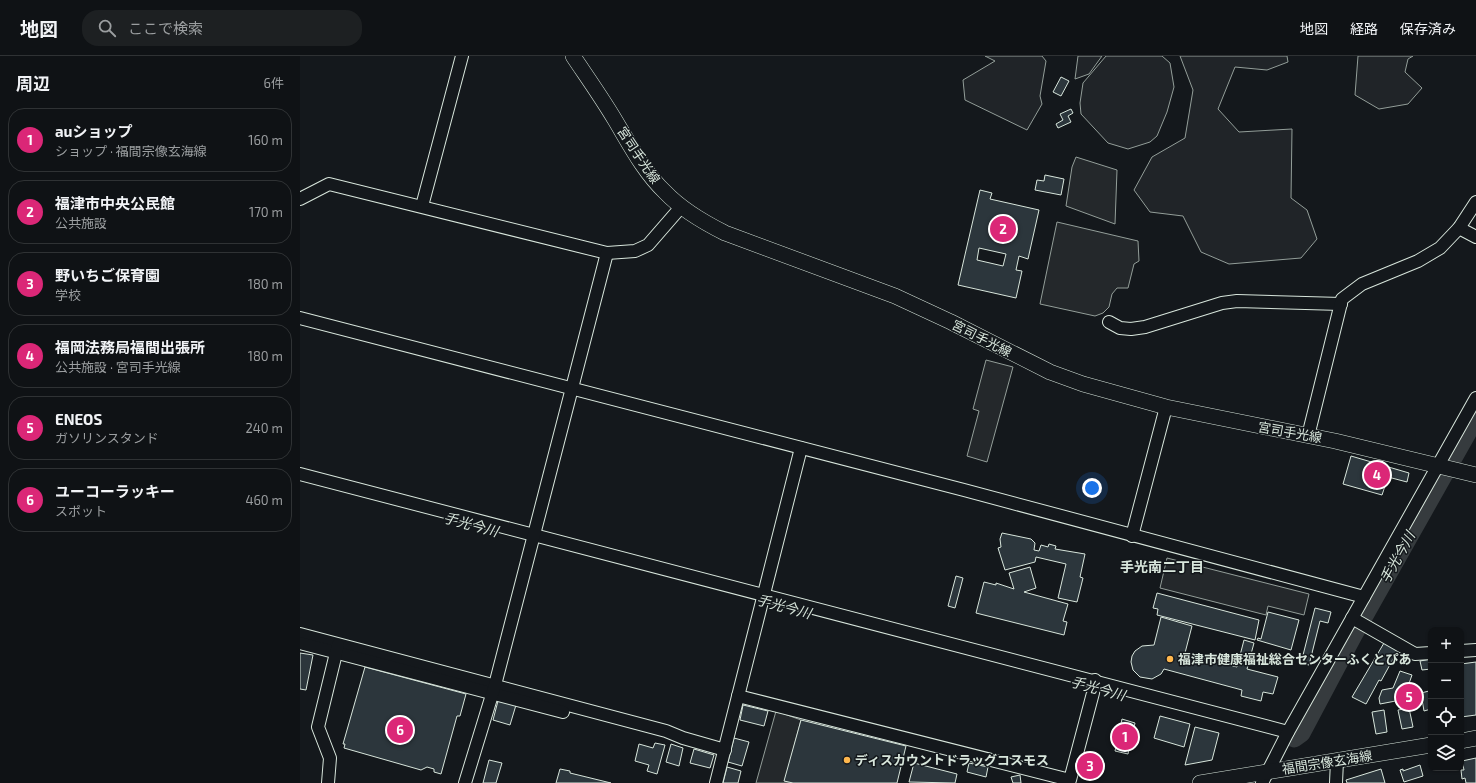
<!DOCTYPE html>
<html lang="ja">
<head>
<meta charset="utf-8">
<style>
	body { margin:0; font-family:"Exo 2","Noto Sans JP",sans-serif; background:#1d2022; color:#f1f3f6 }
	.controls { position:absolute; right:12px; bottom:12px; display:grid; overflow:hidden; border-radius:8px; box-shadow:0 1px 3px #0004 }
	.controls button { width:36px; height:36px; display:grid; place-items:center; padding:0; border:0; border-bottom:1px solid #2f3234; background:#0f1215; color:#f1f3f6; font:20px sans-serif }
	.you { position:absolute; left:792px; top:432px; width:14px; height:14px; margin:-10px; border:3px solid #fff; border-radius:50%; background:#1a73e8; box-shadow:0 0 0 6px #1a73e833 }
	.badge { display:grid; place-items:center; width:26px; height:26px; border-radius:50%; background:#db2777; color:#fff; font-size:13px; font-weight:700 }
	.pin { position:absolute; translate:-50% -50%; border:2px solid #fff; box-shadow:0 1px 4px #0006 }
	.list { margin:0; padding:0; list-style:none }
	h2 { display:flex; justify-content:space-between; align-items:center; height:52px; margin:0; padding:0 16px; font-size:17px }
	h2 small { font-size:13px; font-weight:400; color:#9b9ea0 }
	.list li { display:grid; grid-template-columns:26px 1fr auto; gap:12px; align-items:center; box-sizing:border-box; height:64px; margin:0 8px 8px; padding:0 8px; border:1px solid #2f3234; border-radius:16px }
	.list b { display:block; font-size:15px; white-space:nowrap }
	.list p { margin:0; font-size:13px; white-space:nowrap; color:#9b9ea0 }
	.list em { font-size:13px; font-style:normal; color:#9b9ea0 }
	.icon { flex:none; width:22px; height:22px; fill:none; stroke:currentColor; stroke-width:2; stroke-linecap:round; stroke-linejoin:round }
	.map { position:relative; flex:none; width:1176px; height:727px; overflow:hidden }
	header { display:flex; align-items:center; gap:24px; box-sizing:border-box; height:56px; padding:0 20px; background:#0f1215; border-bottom:1px solid #2f3234 }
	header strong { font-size:19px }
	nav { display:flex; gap:22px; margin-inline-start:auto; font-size:14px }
	.search { width:280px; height:36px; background:#1d2022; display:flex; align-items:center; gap:10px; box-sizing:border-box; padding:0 14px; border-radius:16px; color:#9b9ea0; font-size:15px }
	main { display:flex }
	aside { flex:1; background:#0f1215 }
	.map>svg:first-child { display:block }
	.green { fill:#202428; stroke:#939e99 }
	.parking { fill:#24282b; stroke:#939e99 }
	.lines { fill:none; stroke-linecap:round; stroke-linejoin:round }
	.river { stroke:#363b3e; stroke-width:19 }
	.building { fill:#2c363c; stroke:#d8e6dc; fill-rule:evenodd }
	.minor-casing { stroke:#d8e6dc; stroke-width:14 }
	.major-casing { stroke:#d8e6dc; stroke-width:16 }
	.minor { stroke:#14181c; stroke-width:12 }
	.major { stroke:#14181c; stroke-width:15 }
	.poi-dot { fill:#ffb74d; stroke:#14181c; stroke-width:1.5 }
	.labels { text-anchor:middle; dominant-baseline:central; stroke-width:3; stroke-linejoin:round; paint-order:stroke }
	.street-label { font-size:13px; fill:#d8e6dc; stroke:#14181c }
	.poi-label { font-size:13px; font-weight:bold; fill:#d8e6dc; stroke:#14181c; text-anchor:start }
	.water-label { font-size:14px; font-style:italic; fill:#d8e6dc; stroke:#14181c }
	.neighbourhood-label { font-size:14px; font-weight:bold; fill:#d8e6dc; stroke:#14181c }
</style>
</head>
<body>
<header>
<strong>地図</strong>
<div class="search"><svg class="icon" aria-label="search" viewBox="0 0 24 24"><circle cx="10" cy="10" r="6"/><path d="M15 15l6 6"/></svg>ここで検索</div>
<nav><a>地図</a><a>経路</a><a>保存済み</a></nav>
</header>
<main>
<aside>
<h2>周辺<small>6件</small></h2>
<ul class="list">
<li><span class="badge">1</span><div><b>auショップ</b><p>ショップ · 福間宗像玄海線</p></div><em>160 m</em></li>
<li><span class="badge">2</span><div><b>福津市中央公民館</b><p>公共施設</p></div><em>170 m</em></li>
<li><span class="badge">3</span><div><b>野いちご保育園</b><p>学校</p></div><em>180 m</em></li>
<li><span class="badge">4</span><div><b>福岡法務局福間出張所</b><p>公共施設 · 宮司手光線</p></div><em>180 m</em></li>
<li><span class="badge">5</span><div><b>ENEOS</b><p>ガソリンスタンド</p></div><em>240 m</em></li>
<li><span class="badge">6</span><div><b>ユーコーラッキー</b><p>スポット</p></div><em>460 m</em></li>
</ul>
</aside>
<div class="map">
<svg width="1176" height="727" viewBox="0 0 1176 727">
	<rect width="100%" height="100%" fill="#14181c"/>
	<!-- green -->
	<g class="green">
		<polygon points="685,0 742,0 746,5 740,40 742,48 727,74 665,44 663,24 695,5"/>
		<polygon points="778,0 802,0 789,18 775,23"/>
		<polygon points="806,0 862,0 870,7 874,31 867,56 857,80 850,86 828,93 808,87 781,58 780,47 783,27"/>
		<polygon points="880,0 987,0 988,6 967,14 935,11 918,53 939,76 992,73 991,142 1007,154 1017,183 1001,202 929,208 901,196 883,160 850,156 834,134 852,101 885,82 893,34"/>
		<polygon points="1058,0 1113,0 1108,3 1105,16 1122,32 1108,48 1079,53 1055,39"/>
	</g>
	<!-- parking -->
	<g class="parking">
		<polygon points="776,101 817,114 815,168 766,150 772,111"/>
		<polygon points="757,166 838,185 839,205 834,208 828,232 817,232 812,238 809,251 803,257 795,260 740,248"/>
		<polygon points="686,304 713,311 687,406 667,400 679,355 673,353"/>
		<polygon points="867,502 1009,538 1004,559 968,550 966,559 860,532"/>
		<polygon points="476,655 501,664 485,725 493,727 456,727"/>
	</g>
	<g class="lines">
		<!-- river -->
		<polyline class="river" points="994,682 1001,677 1053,579 1176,361"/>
	</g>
	<!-- building -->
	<g class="building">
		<polygon points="761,21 769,25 761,40 753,36"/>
		<polygon points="771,53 773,57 768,60 771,66 758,72 756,68 763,64 760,58"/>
		<polygon points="745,119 764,123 761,139 735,134 737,124 744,125"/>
		<path d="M680 134 692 137 690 143 739 154 728 203 719 200 716 214 722 215 716 242 658 229ZM679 192 706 198 703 210 677 204Z"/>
		<polygon points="1051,400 1109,417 1107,426 1088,421 1082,439 1043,428"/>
		<polygon points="702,477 731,483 735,487 734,494 739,495 741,489 748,491 749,488 756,490 755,493 785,498 780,521 783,522 777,546 758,542 766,508 736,501 735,506 705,514 698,492 701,491 700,483"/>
		<polygon points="730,511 736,532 724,536 768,548 763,565 767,566 764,579 676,557 684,526 696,529 696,527 714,533 709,517"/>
		<polygon points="656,520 663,522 655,552 648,550"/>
		<polygon points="857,537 959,564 955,584 857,559 858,553 853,552"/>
		<polygon points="1015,552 1031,556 1028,567 1020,565 1009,609 1001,607"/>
		<polygon points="968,556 999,564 991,594 957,584 958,582 961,583"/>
		<polygon points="861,561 892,570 885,597 937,611 944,584 954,587 947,613 978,621 973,638 963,636 961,645 941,640 942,634 864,613 861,618 852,623 840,621 833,614 831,606 832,600 835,595 842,590 854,589"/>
		<polygon points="1084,587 1098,594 1081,625 1079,624 1066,648 1052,641"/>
		<polygon points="0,597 13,599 6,634 0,633"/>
		<polygon points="1131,603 1131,613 1122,614 1120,605"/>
		<polygon points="1176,606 1176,659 1161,661 1161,608"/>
		<polygon points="65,611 166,638 160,660 157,660 141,718 134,716 134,713 127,711 121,714 44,692 45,688 43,688"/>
		<polygon points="1100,615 1112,619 1106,636 1104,636 1106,643 1080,648 1079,642 1082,634 1093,632"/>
		<polygon points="1129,635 1131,653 1124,655 1121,637"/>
		<polygon points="198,645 216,649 210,669 193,664"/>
		<polygon points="443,649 468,655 464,670 440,664"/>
		<polygon points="1109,652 1113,671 1102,673 1098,654"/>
		<polygon points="1084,654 1087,676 1076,678 1072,656"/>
		<polygon points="860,660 890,668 884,691 854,682"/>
		<polygon points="822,663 835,667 828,698 815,695"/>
		<polygon points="501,664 606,690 597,727 493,727 484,725"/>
		<polygon points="895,671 919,677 912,704 885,709"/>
		<polygon points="434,682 449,686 442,710 428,706"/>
		<polygon points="355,687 365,689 357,718 347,715 349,709 335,705 339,688 353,692"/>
		<polygon points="371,688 383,692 379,710 366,706"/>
		<polygon points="394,693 414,699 410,712 390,707"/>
		<polygon points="1176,702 1176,727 1166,727 1165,722 1162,723 1161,714 1164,714 1162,705"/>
		<polygon points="782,703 800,707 797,719 792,718 793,715 780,712"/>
		<polygon points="189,704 202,707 196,727 183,727"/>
		<polygon points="614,707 657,718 655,727 609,726"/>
		<polygon points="669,707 688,711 686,721 667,716"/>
		<polygon points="1120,709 1123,720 1104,726 1100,714 1103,713 1103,715"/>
		<polygon points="427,711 441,715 438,727 423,727"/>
		<polygon points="260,713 270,715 270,717 311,727 256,727"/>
		<polygon points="1081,713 1085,727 1047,727 1046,724"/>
		<polygon points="720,719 721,727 713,727 711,721"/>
	</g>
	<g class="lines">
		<!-- minor casing -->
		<g class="minor-casing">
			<g id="minor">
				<polyline points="0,143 29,128 307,197 335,195 348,189 381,151"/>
				<polyline points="122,150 162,0"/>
				<polyline points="1159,172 1176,181"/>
				<polyline points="0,262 664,434 1064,541"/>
				<polyline points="809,266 820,272 831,273 845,271 922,247 937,245 1041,248"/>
				<polyline points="1008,380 1042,243 1062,228 1118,205 1140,192 1159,172 1176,146"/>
				<polyline points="0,418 988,676"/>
				<polyline points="832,480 866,351"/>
				<polyline points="1052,562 1115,598 1131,597"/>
				<polyline points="0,578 366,675 383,682 425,694"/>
				<polyline points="0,587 263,656"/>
				<polyline points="1161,595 1176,594"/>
				<polyline points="438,640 770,724 793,637 795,624"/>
				<polyline points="28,727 30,702 18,671 38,589"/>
				<polyline points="165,727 195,629 307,197"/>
				<polyline points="416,727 501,392"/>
				<polyline points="962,727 988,676 1176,342"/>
				<polyline points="1036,727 1037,705"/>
			</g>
		</g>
		<!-- major casing -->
		<g class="major-casing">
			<g id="major">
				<path d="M273 0C287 21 302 42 315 64 330 89 344 116 365 136 382 154 403 166 425 177L595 240 651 266 750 316 783 328 866 351 1035 385 1176 419"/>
				<polyline points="1161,685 1176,682"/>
				<polyline points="900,727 1131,689"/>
			</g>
		</g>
		<!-- minor -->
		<use href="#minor" class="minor"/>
		<!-- major -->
		<use href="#major" class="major"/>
	</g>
	<!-- markers -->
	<g class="poi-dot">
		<circle cx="870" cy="603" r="4"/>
		<circle cx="547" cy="704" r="4"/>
	</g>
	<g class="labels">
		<!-- street labels -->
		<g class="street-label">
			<text transform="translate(339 99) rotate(56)">宮司手光線</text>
			<text transform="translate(682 282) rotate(27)">宮司手光線</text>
			<text transform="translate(990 376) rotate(10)">宮司手光線</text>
			<text transform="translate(1027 706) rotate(-9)">福間宗像玄海線</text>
		</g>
		<!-- poi labels -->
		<g class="poi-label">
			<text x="878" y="603">福津市健康福祉総合センターふくとぴあ</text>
			<text x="555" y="704">ディスカウントドラッグコスモス</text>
		</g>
		<!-- water labels -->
		<g class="water-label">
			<text transform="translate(171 468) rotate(15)">手光今川</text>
			<text transform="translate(1097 501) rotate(-61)">手光今川</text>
			<text transform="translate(484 550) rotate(15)">手光今川</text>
			<text transform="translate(798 632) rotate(15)">手光今川</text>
		</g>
		<!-- neighbourhood labels -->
		<g class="neighbourhood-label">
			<text x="862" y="510">手光南二丁目</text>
		</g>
	</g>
</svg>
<div class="controls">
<button>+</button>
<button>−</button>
<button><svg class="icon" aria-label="locate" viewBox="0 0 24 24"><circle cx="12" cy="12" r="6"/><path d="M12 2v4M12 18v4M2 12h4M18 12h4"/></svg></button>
<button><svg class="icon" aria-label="layers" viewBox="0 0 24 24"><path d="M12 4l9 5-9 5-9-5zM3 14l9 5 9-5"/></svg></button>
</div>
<div class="you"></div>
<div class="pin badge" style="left:825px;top:681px">1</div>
<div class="pin badge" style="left:703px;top:173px">2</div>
<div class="pin badge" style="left:790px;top:710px">3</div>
<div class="pin badge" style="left:1077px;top:419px">4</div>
<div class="pin badge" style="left:1109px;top:641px">5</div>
<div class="pin badge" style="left:100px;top:674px">6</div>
</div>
</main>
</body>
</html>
